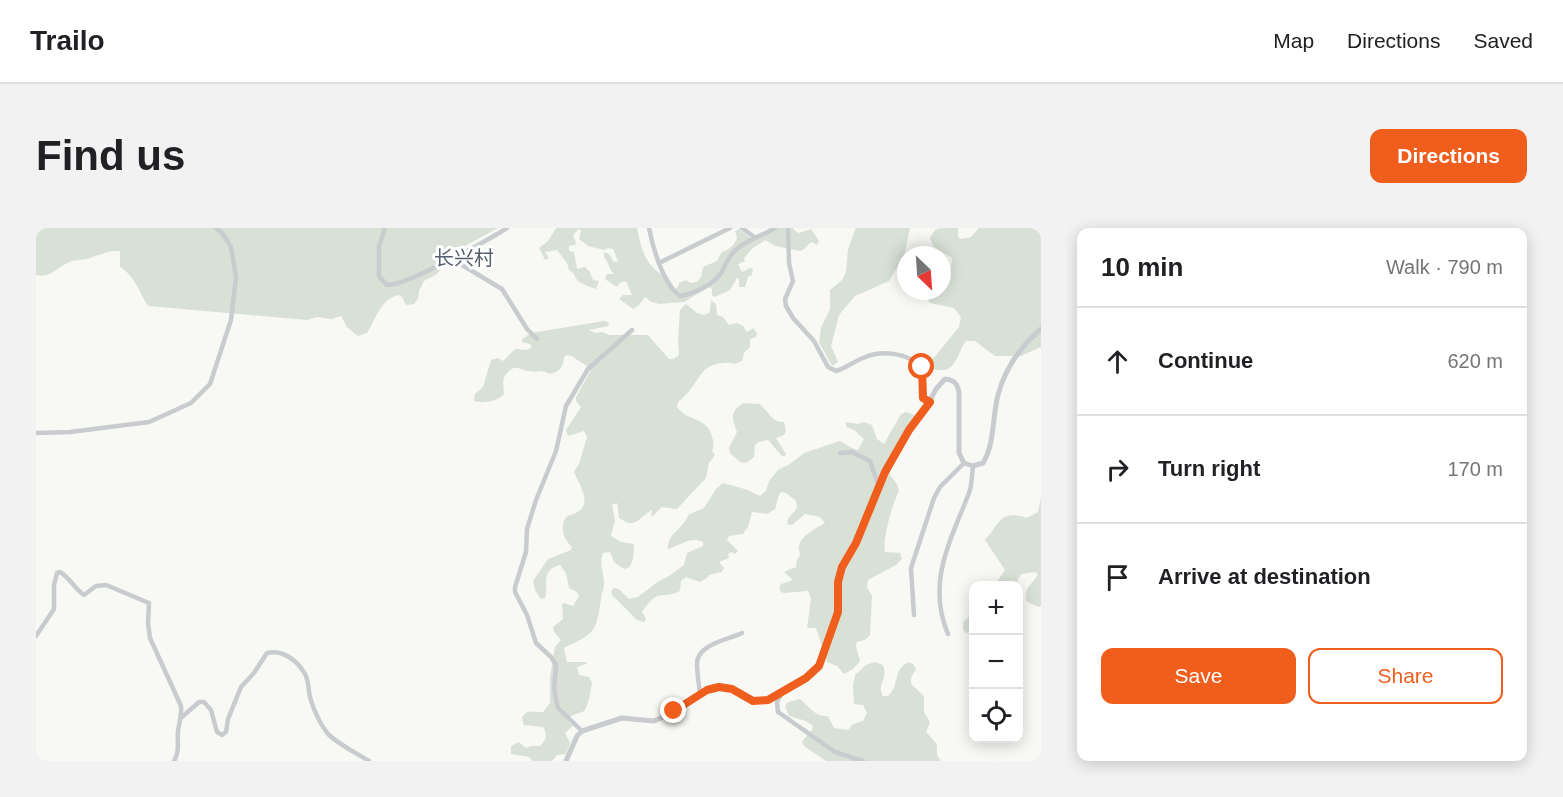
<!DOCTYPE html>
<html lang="en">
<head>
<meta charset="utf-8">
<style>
	body { margin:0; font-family:Helvetica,"Noto Sans SC",sans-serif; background:#f2f2f2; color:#202124 }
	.controls { position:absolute; right:18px; bottom:18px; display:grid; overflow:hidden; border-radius:12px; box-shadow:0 3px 15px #0003 }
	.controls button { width:54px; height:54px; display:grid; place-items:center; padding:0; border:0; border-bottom:2px solid #e0e0e0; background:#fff; color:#202124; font:30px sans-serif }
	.compass { position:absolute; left:861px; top:18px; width:54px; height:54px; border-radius:50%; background:#fff; box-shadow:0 3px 15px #0003; rotate:155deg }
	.stop { position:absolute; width:18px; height:18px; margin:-14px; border:4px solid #f05e1e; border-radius:50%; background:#fff }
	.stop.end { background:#f05e1e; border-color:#fff; box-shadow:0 2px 6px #0008 }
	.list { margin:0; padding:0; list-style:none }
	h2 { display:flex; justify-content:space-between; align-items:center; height:78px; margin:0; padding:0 24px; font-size:26px }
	h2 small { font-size:20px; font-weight:400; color:#757577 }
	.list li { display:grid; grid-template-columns:39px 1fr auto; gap:18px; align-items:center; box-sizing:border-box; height:108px; padding:0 24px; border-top:2px solid #e0e0e0 }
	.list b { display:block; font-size:22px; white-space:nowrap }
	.list em { font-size:20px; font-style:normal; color:#757577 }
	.actions { display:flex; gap:12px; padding:18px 24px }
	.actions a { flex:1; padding:14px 0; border:2px solid #f05e1e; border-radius:12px; text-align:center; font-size:21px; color:#f05e1e }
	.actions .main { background:#f05e1e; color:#fff }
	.icon { flex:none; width:33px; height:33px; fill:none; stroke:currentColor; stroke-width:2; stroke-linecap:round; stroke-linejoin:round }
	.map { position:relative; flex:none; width:1005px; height:533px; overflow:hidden; border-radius:12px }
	header { display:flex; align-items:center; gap:36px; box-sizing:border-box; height:84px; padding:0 30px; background:#fff; border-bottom:2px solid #e0e0e0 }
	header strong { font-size:28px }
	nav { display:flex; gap:33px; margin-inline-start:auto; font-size:21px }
	.intro { display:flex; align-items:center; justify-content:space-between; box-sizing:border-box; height:144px; padding:0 36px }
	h1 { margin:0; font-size:42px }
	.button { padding:15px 27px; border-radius:12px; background:#f05e1e; color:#fff; font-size:21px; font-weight:700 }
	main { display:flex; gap:36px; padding:0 36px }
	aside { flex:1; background:#fff; border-radius:12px; box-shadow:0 3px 15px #0003 }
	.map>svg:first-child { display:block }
	.green { fill:#d9e1d6 }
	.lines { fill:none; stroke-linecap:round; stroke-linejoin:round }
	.minor { stroke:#c8cccf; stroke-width:4.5 }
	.tertiary { stroke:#c8cccf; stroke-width:5 }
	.route { stroke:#f05e1e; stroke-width:8 }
	.labels { text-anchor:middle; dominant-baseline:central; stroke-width:6; stroke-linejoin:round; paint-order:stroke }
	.quarter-label { font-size:20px; fill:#54606d; stroke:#fff }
</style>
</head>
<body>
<header>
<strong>Trailo</strong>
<nav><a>Map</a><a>Directions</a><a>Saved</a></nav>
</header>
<div class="intro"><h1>Find us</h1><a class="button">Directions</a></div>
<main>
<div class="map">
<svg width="1005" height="533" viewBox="0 0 1005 533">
	<rect width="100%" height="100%" fill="#f8f8f5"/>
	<!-- green -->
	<g class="green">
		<path d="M3 0H462L418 24 401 46 388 53 383 63 382 71 378 76 370 77 366 69 363 67C345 70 340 91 331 105L322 108 311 99 305 88 295 91 281 89 271 92 112 78C103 64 99 48 84 39V23C71 22 62 28 50 31 46 32 40 32 36 33 23 37 15 51 0 47V6Z"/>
		<path d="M520 0H601C605 21 610 41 632 49L639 61 642 59 643 55 650 52 655 55 661 54 665 49 667 39 681 33 686 24C694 21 698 18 701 10L699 3 703 1 718 13 742 0H757L759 3 763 5 775 1 783 13 781 17 775 14 767 22 764 23 739 18 729 12 717 20 708 30 709 33 702 36 706 44 714 40 717 41 716 47 712 49 709 59H703V51L701 50 694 62 679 69 676 68V61L673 59 648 74 624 76 615 74 609 69 603 77 597 81 583 71 587 67H596L590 53 584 55 581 59 569 51 571 46H578C573 41 573 35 568 29V24L573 26 578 34 582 33 577 21 572 20 568 22 552 18 543 11 545 3 543 1 537 7 540 15 539 17 533 18V23L538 24 541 41 549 39 554 44 557 52 563 53 560 61C555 59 547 57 542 53 538 48 539 45 533 42L531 35 521 22 509 24 513 30 509 32 503 20 512 13Z"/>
		<polygon points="820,0 874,0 868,28 853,53 819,68 803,87 795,118 802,134 796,138 783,114 785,100 794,81 794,62 806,52 810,44 812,21"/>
		<path d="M904 0H922V9L925 11 935 9 943 0H1005V119L985 128H959L939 113H930C919 128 921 149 894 140L892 137 923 99 925 89 918 80 894 75 886 63H906V47L915 41 916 30 897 18 894 10 899 2Z"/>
		<path d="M675 72 680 76 681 87 687 89 693 97 701 95 707 98 711 104 717 100 721 105 720 109 714 111V119L708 125 706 133 699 136C691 133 672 136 667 144 658 155 654 165 642 174L641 179C653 195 671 188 676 209 678 215 678 218 676 223L679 227 673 235 670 250 641 281 626 279 617 288 615 287 616 282C601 290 601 302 583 290L581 275 576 277 579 292 575 308 585 314 598 316 597 331 594 339 588 341 578 334 574 324 567 325C563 335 567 343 568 353 569 360 565 365 565 371 560 406 558 405 528 420L531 434H551L550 436 541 439 543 447 553 449 556 455C555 461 552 480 548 483 542 487 536 485 531 492L537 498 529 505 534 515 530 526 521 527 516 533H497L493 529 475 526V518L483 514 490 520 495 518H504C510 512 512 507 507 499L488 497 486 490C490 480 499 485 507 484L514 475V450L519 419 525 412 518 404 517 399 527 391 526 377 528 375 537 378 543 368 541 364 533 360 530 345 524 337C504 342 513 357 509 370L505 371 499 362 497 353 512 331 535 322 536 319C527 310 523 299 531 288 561 281 545 261 538 244L543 236 551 209 548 203 532 208 530 202 545 179 540 173V169L555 142C550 136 543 134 536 128L531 127 528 129C527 140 524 143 514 146 502 141 503 145 493 143 486 143 484 139 477 140 465 148 467 154 468 166 462 173 447 176 438 173L439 166 447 159 455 132 462 130 467 133 479 121C486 121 491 124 496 119L494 116 486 114V111L495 105 568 93 572 94 573 98 553 102 559 105 566 104 573 107H612L633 131H638L643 127 642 113 644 82 650 76 661 85 669 87 674 84Z"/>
		<path d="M708 175 724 176C732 183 736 195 748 194L750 203 748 207 740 210 750 226 749 228H746L732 212 723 214 719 217 718 229 710 235 704 234 694 225 693 220 701 204C696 191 693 183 708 175Z"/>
		<path d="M870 184 879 187V199L855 239 854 247 861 256 863 263C857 274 846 312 849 324L864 325 866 331 860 337 832 352 831 359 836 368 834 407 829 412 821 414 820 418 824 433 817 441 808 446 801 438 791 434 780 400H771L775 371 772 363 748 365 745 364 743 361 745 356 755 353 756 351 748 344 760 339 761 332 764 327C764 324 762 321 763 318 765 307 781 300 789 295L784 289 769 286 756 297 751 296 752 291 761 280 760 273 750 265 745 264 743 267 739 281 731 286 716 284 712 299 707 306 693 308 691 312 702 323 699 326 695 324 692 326 693 330 683 334 688 340 686 344 673 347 671 350 664 354 650 349 645 353 644 363C622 373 624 358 606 384L610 391 608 394 601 392 576 367 575 363 578 360 583 361 593 371 602 369 620 355 633 348 648 337 651 325 667 318V314C654 308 644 318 632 321 631 305 648 301 652 287L668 280 680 261 687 255 712 262 724 268 730 263 733 253 742 242 754 236 768 225 804 213 818 221 822 222 828 211 818 202 810 199V194L822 196 828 194 836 197 841 211 848 216 865 186Z"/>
		<path d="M1005 269V378L1003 379 991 374C987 360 995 357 1002 347L1000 344 985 346 979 357H959L969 342 949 312C964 296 963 281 991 290L1002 284Z"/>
		<polygon points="937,386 937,403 930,405 927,402 927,394"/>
		<path d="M839 434 847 437C853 451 840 456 847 468H852C864 458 856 441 873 434L877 436 880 441 875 450V456L888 468V484L894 494 890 504 901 516V527L905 533H790L768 518 766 514C769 508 776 505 777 498L770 493 753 488 749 478 752 474 764 471C774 479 779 489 792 488L798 500 812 502 817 496 827 493 831 485 827 477 818 476 817 458 819 447 830 437Z"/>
	</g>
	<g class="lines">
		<!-- minor -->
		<g class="minor">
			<path d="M349 0 343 18V48L351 57C370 58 452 12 471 0"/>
			<path d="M613 0C617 20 627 56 644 68 657 66 677 57 685 45 690 37 693 26 701 21 712 11 726 8 739 0"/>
			<polyline points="706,0 718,9"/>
			<path d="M752 0 753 35 757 53 749 71 750 78 757 90 778 113 792 139 800 143C810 140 817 134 827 130 846 121 871 125 886 139L885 165 887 170 894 174"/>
			<polyline points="424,26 426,37 466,61 491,101 501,111"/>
			<polyline points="623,35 694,0"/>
			<polyline points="0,205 34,204 113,194 155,175 174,156 195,92 200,49 195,19 187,6 180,0"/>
			<polyline points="804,225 816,224 834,233 843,259"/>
			<polyline points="878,387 875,340 898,270 904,259 928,235"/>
			<path d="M912 406C890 354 915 312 933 265 936 257 936 246 937 238"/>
			<path d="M0 408 18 381V357L21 345 24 344C33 349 38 360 48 367L60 358 70 357 113 375 112 395 114 410 145 478C146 488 143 495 142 503 141 515 144 523 138 533"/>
			<polyline points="746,465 741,474 742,484 799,524 827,533"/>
			<path d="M664 466C663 456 661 446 661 436 661 416 692 412 706 405"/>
			<path d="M146 489 163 474H168L175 482 181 504 186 507 190 504 192 491 205 459 218 445 231 425C246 421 261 432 269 446 273 453 272 461 274 469 277 481 285 498 293 507 304 517 320 525 333 533"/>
			<polyline points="546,503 522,480 518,461 520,437 515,429 500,415 491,387 479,364 479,359 490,324 491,301 500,272 520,223 530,178 552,141 596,102"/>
		</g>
		<!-- tertiary -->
		<path class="tertiary" d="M530 533 541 508 546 503 586 490 618 493 638 484 671 462 683 459 696 461 717 473 732 472 770 450 783 438 802 384V354L806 339 820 315 849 244 873 202 889 182 900 161 909 151C918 152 921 155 923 164V225L928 235 937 238 947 235C959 215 956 190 962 167 969 141 985 118 1005 101"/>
	</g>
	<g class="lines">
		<!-- route -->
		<polyline class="route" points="638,483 671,462 683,459 696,461 717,473 732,472 770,450 783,438 802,384 802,354 806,339 820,315 849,244 873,202 894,174 887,170 886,139"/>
	</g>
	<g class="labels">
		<!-- quarter labels -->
		<g class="quarter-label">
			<text x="428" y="30">长兴村</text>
		</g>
	</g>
</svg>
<div class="controls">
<button>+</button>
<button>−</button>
<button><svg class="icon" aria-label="locate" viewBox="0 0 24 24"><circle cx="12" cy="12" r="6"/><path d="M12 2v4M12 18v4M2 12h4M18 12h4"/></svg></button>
</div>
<svg class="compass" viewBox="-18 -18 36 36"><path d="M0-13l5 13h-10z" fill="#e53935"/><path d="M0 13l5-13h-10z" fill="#757577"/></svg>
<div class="stop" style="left:886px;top:139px"></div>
<div class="stop end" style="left:638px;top:483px"></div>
</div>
<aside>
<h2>10 min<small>Walk · 790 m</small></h2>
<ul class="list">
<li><svg class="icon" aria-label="ahead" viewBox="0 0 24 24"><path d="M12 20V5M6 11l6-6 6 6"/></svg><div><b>Continue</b></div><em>620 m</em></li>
<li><svg class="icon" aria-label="right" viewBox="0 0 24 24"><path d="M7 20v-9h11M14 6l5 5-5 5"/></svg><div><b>Turn right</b></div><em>170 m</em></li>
<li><svg class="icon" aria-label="arrive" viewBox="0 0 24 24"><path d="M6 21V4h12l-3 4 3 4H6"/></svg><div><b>Arrive at destination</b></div></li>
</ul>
<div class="actions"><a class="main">Save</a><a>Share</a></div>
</aside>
</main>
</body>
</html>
